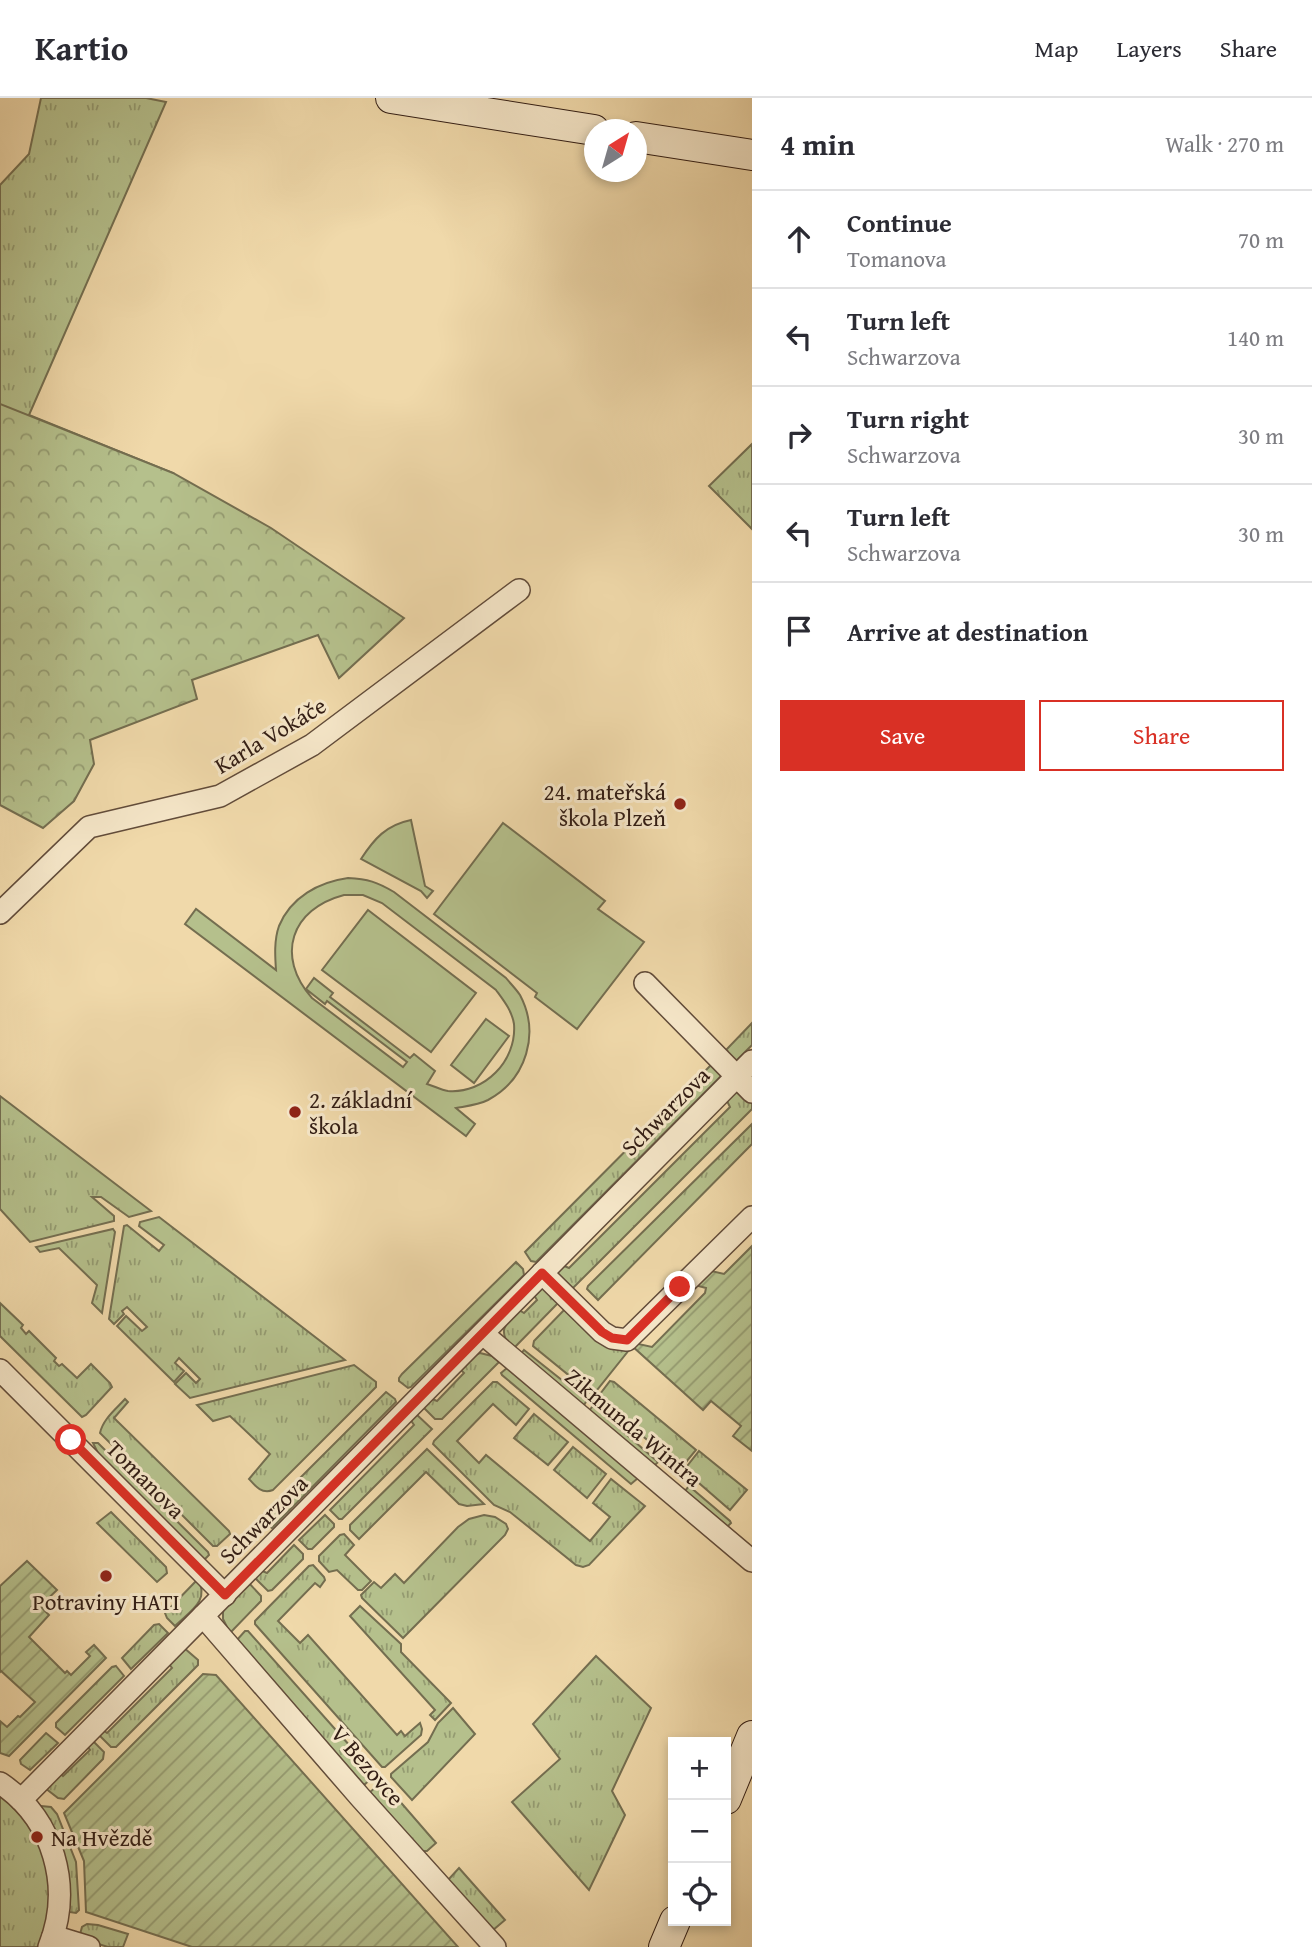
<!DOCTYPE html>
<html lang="en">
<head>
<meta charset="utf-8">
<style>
	body { margin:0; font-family:"Gentium Book Plus",serif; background:#f7f7f7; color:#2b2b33 }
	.controls { position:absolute; right:21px; bottom:21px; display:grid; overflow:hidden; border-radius:0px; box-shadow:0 4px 10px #0003 }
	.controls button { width:63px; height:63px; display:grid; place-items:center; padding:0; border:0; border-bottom:2px solid #e1e1e2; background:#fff; color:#2b2b33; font:35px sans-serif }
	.compass { position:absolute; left:584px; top:21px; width:63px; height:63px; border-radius:50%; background:#fff; box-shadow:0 4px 10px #0003; rotate:37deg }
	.stop { position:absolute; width:21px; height:21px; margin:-16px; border:5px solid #d93025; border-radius:50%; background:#fff }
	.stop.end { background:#d93025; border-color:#fff; box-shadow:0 2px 7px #0008 }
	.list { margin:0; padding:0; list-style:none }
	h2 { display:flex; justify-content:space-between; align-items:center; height:91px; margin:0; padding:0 28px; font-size:30px }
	h2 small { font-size:23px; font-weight:400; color:#7c7c81 }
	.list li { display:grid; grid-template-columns:46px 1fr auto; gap:21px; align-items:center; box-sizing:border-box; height:98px; padding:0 28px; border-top:2px solid #e1e1e2 }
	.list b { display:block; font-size:26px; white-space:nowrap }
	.list p { margin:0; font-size:23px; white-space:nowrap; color:#7c7c81 }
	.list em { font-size:23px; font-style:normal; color:#7c7c81 }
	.actions { display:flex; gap:14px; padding:21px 28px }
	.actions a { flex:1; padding:16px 0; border:2px solid #d93025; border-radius:0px; text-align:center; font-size:24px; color:#d93025 }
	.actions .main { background:#d93025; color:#fff }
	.icon { flex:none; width:38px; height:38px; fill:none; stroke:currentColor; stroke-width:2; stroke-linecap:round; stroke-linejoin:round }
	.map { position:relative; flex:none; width:752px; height:1849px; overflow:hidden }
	header { display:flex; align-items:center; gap:42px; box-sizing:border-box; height:98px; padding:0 35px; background:#fff; border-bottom:2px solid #e1e1e2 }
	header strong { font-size:33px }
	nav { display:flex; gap:38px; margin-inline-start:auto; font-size:24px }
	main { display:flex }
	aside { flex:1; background:#fff }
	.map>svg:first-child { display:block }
	.grass { fill:url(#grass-tufts); stroke:#746e50; stroke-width:2 }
	.forest { fill:url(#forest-crowns); stroke:#746e50; stroke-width:2 }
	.garden { fill:url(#garden-furrows); stroke:#746e50; stroke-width:2 }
	.pitch { fill:#b5c08c; stroke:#746e50; stroke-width:2; fill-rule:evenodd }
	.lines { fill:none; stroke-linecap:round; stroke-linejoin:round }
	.street-casing { stroke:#624c3a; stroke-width:24 }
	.secondary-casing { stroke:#321d14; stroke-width:32 }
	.street { stroke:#f5e6c8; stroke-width:21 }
	.secondary { stroke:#f5e6c8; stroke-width:30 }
	.route { stroke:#d93025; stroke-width:9 }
	.poi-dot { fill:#8f2418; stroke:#f5e6c8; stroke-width:2.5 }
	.labels { text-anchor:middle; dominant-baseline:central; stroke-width:6; stroke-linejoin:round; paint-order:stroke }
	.street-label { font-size:23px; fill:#321d14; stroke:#f5e6c8 }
	.poi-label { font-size:23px; fill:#321d14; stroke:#f5e6c8; text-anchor:start }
</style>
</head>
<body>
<header>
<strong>Kartio</strong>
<nav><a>Map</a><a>Layers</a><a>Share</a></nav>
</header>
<main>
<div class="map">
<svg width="752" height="1849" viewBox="0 0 752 1849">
	<defs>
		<pattern id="grass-tufts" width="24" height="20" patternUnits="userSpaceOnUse" patternTransform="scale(1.75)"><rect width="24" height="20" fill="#b5c08c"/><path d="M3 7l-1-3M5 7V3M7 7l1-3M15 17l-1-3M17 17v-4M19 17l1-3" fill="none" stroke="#949b71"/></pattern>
		<pattern id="forest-crowns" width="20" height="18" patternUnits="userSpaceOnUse" patternTransform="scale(1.75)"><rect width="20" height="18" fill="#b5c08c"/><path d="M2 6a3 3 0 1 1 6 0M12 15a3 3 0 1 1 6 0" fill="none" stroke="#949b71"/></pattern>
		<pattern id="garden-furrows" width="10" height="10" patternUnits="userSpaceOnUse" patternTransform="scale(1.75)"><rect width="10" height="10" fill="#b5c08c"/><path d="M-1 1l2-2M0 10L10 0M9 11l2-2" fill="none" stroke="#949b71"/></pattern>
	</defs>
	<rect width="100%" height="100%" fill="#f0d9aa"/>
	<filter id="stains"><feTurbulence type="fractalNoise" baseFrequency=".00286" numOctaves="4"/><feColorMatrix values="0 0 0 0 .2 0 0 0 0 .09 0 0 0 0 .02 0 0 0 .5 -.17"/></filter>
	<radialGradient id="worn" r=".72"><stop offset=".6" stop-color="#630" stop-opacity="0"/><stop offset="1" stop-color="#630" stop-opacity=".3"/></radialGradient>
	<!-- grass -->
	<g class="grass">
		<polygon points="41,0 146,0 166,4 29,317 173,375 0,553 0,87 29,56"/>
		<polygon points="752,346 752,431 709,388"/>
		<polygon points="752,925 752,947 737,962 732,962 725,953"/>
		<polygon points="714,964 724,975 536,1164 531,1163 525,1154"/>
		<polygon points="739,989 752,1002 752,1011 572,1191 554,1175 562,1167 569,1170 730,1009 727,1003"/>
		<polygon points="0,998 151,1113 129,1119 101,1099 92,1099 114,1118 114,1123 30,1144 0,1111"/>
		<polygon points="752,1026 752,1046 598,1202 587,1191 588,1188"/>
		<polygon points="159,1119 345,1262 190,1300 175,1286 186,1275 196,1285 200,1281 179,1260 175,1265 184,1273 174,1284 117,1228 126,1218 142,1233 147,1229 127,1209 122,1213 124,1216 114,1226 109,1221 124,1128 127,1127 159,1153 164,1147 139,1128 140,1124"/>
		<polygon points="113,1131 115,1134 102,1215 92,1205 97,1187 59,1150 40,1154 36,1149"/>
		<polygon points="516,1164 523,1171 524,1177 411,1289 408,1290 399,1283 399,1280 402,1276"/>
		<path d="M542 1187 559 1204 513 1251C497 1234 504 1226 519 1212L524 1215 537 1202 534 1197Z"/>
		<polygon points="0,1205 23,1227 21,1230 26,1236 29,1233 56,1260 54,1263 59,1268 62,1266 77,1280 91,1266 110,1285 112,1289 110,1291 86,1317 82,1319 0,1238"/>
		<polygon points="565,1211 629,1252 593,1297 533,1248 534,1243"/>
		<polygon points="524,1252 587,1302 583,1309 520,1257"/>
		<polygon points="480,1255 492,1258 499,1264 442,1321 435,1321 422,1308 430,1300 437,1303 464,1275 461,1272 475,1257"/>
		<path d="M354 1267 376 1284V1289L273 1392C262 1396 256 1389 249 1381L270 1356 230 1318 213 1323 197 1307Z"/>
		<polygon points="507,1270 638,1380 631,1386 502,1277 501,1275"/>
		<polygon points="610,1283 614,1284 696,1352 681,1370 597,1300"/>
		<polygon points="493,1284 497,1284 529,1311 516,1327 493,1306 457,1343 479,1365 486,1357 590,1443 610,1419 593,1405 611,1381 645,1408 589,1467 583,1469 576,1467 510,1414 494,1407 433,1346 434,1343"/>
		<polygon points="386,1294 395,1301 396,1304 272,1430 262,1421 263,1417"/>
		<path d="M125 1301 128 1304 114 1320 229 1433 230 1436 217 1448H213L100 1335C103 1321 116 1311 125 1301Z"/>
		<polygon points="592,1309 595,1309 658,1364 654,1368 589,1313"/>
		<polygon points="415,1315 432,1331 342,1421 339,1421 330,1412 414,1327 410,1321"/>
		<polygon points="534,1316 568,1344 548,1367 514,1340"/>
		<polygon points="93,1345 98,1345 208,1454 209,1457 204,1462 99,1357"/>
		<polygon points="573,1349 606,1376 587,1400 554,1372"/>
		<polygon points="427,1351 484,1406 467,1408 459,1406 426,1374 359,1441 350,1432 350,1427"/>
		<polygon points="699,1353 747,1392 730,1412 684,1372"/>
		<polygon points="689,1388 730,1423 731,1425 727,1429 684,1394"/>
		<polygon points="111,1414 166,1469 167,1475 157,1484 97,1425"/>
		<polygon points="325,1417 334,1426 334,1429 312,1451 308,1451 299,1442"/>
		<polygon points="484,1417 495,1419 506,1426 508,1431 505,1437 403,1540 362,1500 361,1497 374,1484 381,1490 395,1476 404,1485 458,1429 469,1421"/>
		<polygon points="344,1436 354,1447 345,1457 371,1483 362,1492 358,1492 337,1472 329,1474 319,1463 319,1458 340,1437"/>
		<polygon points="294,1447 303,1456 303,1461 272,1492 268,1493 253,1478 260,1472 267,1475"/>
		<polygon points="313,1467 324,1479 325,1482 320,1489 315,1485 278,1523 300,1545 308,1537 397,1637 401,1633 405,1638 420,1625 422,1631 421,1637 385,1669 382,1669 255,1526 255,1523 309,1468"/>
		<path d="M198 1481C210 1503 190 1513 175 1528L167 1520 165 1515Z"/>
		<polygon points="248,1484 261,1498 261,1503 230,1535 223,1521 223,1512"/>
		<polygon points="360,1508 401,1546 401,1554 451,1605 435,1622 430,1617 435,1612 350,1518"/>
		<polygon points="159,1526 168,1535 131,1571 122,1560 154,1527"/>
		<polygon points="245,1533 248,1533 374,1675 374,1678 364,1687 236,1543"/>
		<polygon points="183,1549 198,1562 198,1567 116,1649 111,1649 97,1635 103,1632 107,1635 172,1570 169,1566"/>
		<polygon points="596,1558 651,1610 612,1693 625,1717 589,1792 512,1704 560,1661 533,1626"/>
		<polygon points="116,1568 124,1578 65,1637 56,1629 56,1625 112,1569"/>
		<polygon points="453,1610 475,1636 412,1702 391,1679 391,1676 428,1644 438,1625"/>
		<polygon points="46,1635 58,1645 30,1672 21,1666 20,1662"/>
		<polygon points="91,1641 104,1654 103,1661 64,1701 58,1700 45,1690 61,1676 63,1678 90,1652 87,1648"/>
		<polygon points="381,1685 384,1685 436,1745 427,1753 422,1753 370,1694"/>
		<polygon points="0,1696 11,1705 36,1736 49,1772 50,1812 39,1849 0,1849"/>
		<polygon points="41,1708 51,1709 57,1716 76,1764 79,1812 76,1815 69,1814 67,1776"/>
		<polygon points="459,1770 505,1822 493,1832 448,1782"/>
		<polygon points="87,1826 98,1827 128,1836 123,1849 108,1849 79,1840 82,1829"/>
	</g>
	<!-- forest -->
	<polygon class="forest" points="0,306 173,375 271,430 404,520 339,580 318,537 192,582 197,601 90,642 94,666 74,703 43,730 0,707"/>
	<!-- garden -->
	<g class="garden">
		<polygon points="752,1148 752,1353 733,1338 741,1328 711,1303 703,1312 631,1247 634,1245 652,1249 705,1195 706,1190 691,1186 707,1172 724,1176"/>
		<polygon points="27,1463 57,1492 40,1508 49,1517 29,1539 65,1575 67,1573 71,1577 90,1558 86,1554 94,1547 106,1560 9,1658 0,1655 0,1623 7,1629 18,1618 20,1619 35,1604 1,1573 0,1574 0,1488"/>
		<polygon points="203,1576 216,1577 458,1849 192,1849 86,1814 84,1763 64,1715"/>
	</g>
	<!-- pitch -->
	<g class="pitch">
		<path d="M411 722 425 788 433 793 427 800 421 793 361 761C374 741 386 727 411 722Z"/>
		<polygon points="503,725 605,803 598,811 644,844 577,931 535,899 537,895 434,816"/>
		<path d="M348 780C368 781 377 784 394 794L506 880C510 885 516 891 520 897 540 935 527 981 488 1002 478 1007 467 1008 456 1010L475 1026 466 1038 185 826 196 811 276 872C275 858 274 842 279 828 291 799 319 784 348 780ZM344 797H363L382 805 496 892C504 903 512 913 514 926 517 963 484 996 448 993 441 992 434 988 427 986L435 973 414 956 410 960 330 899 333 895 314 880 306 891 325 906 327 903 407 964 403 969 312 900C275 858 291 811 344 797Z"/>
		<polygon points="368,812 476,895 431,954 322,872"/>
		<polygon points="486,921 509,938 474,985 451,967"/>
	</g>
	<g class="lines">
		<!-- street casing -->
		<g class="street-casing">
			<g id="street">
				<polyline points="0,815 89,729 220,698 312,647 519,492"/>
				<polyline points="645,885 752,994"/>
				<polyline points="542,1175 602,1234 612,1240 627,1242 752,1119"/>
				<polyline points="483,1236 752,1463"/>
				<polyline points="0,1272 225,1497"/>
				<polyline points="203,1518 360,1699 495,1849"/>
				<path d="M0 1685C54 1721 73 1789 49 1849"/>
				<polyline points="21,1702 752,963"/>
				<polyline points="53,1838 89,1849"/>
			</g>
		</g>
		<!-- secondary casing -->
		<g class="secondary-casing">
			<g id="secondary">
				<polyline points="391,0 594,32"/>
				<polyline points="636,39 752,57"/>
				<polyline points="726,1701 752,1638"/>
				<polyline points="664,1849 675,1823"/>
			</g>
		</g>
		<!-- street -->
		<use href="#street" class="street"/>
		<!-- secondary -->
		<use href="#secondary" class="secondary"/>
	</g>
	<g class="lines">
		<!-- route -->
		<polyline class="route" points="71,1342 225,1497 542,1175 602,1234 612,1240 627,1242 680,1189"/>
	</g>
	<!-- markers -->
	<g class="poi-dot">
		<circle cx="680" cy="706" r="7"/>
		<circle cx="295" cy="1014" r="7"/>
		<circle cx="106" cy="1478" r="7"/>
		<circle cx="37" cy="1739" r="7"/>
	</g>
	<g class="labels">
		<!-- street labels -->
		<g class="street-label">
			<text transform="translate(270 637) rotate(-31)">Karla Vokáče</text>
			<text transform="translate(665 1013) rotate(-45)">Schwarzova</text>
			<text transform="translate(634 1329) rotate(40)">Zikmunda Wintra</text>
			<text transform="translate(146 1381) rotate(45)">Tomanova</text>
			<text transform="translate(263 1421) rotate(-45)">Schwarzova</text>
			<text transform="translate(368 1667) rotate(49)">V Bezovce</text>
		</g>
		<!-- poi labels -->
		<g class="poi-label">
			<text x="666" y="693" text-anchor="end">24. mateřská<tspan x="666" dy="26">škola Plzeň</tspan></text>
			<text x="309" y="1001">2. základní<tspan x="309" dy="26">škola</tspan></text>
			<text x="106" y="1503" text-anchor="middle">Potraviny HATI</text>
			<text x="51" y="1739">Na Hvězdě</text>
		</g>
	</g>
	<rect width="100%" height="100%" filter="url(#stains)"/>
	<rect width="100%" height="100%" fill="url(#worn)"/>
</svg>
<div class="controls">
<button>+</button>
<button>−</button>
<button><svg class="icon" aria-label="locate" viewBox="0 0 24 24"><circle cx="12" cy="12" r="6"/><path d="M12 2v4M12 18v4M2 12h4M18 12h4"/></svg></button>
</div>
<svg class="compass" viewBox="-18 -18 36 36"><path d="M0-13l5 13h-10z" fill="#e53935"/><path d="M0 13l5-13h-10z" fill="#7c7c81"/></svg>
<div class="stop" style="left:71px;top:1342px"></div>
<div class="stop end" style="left:680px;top:1189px"></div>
</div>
<aside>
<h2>4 min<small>Walk · 270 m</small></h2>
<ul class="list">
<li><svg class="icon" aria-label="ahead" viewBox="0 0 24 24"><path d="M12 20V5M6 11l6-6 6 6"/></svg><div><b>Continue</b><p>Tomanova</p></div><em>70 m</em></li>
<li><svg class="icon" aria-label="left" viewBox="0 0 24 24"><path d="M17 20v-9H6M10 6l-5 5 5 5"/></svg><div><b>Turn left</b><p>Schwarzova</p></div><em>140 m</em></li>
<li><svg class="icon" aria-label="right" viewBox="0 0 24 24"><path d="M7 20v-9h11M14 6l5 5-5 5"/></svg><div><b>Turn right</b><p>Schwarzova</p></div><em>30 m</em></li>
<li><svg class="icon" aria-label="left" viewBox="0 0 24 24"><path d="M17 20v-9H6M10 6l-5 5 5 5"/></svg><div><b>Turn left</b><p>Schwarzova</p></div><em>30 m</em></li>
<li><svg class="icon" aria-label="arrive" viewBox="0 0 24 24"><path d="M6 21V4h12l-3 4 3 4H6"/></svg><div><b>Arrive at destination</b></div></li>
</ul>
<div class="actions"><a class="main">Save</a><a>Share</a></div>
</aside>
</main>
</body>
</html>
